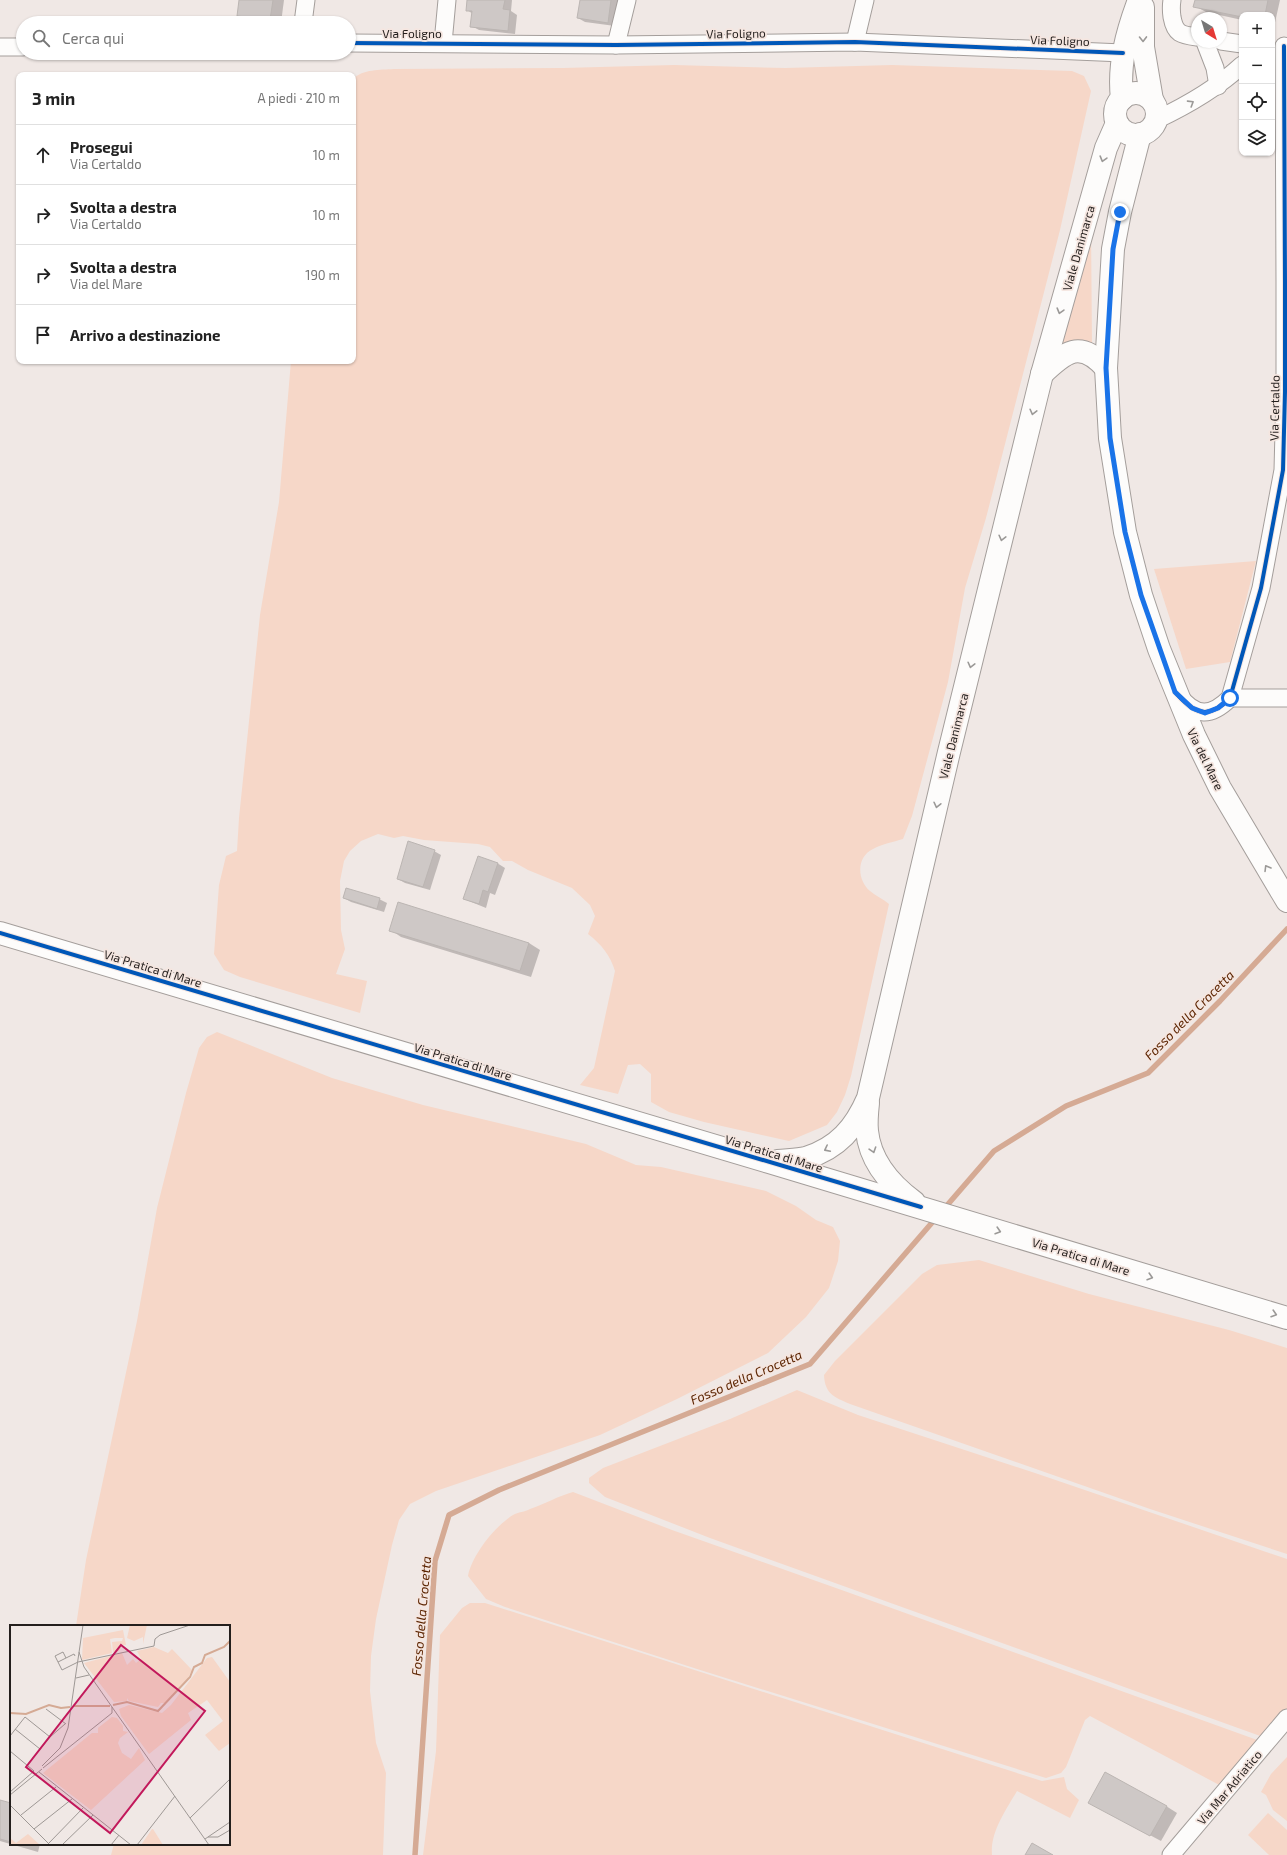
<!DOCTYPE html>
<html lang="it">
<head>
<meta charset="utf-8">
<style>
	body { margin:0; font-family:"Exo 2",sans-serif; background:#f2f2f2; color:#222 }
	.controls { position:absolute; right:12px; top:12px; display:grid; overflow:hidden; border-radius:8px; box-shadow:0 1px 3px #0004 }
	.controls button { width:36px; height:36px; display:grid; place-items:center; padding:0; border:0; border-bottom:1px solid #e0e0e0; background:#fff; color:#222; font:20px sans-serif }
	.compass { position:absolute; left:1191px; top:12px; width:36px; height:36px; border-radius:50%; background:#fff; box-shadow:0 1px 3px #0004; rotate:142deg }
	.stop { position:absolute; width:12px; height:12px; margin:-9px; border:3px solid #1a73e8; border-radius:50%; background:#fff }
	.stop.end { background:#1a73e8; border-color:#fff; box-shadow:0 1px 4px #0008 }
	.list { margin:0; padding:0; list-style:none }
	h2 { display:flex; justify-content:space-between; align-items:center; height:52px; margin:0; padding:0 16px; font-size:17px }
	h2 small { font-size:13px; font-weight:400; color:#767676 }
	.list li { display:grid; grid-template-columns:26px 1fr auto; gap:12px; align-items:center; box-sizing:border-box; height:60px; padding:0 16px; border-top:1px solid #e0e0e0 }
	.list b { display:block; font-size:15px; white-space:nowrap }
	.list p { margin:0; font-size:13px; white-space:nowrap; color:#767676 }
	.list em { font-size:13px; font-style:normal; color:#767676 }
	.icon { flex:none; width:22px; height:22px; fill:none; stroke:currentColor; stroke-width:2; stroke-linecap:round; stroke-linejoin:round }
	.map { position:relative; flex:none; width:1287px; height:1855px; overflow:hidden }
	.search { position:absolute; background:#fff; box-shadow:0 1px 3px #0004; left:16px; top:16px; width:340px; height:44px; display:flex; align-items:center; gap:10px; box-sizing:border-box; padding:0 14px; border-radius:22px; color:#767676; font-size:15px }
	.panel { position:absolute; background:#fff; box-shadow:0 1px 3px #0004; left:16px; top:72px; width:340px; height:292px; border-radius:8px }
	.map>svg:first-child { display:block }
	.green { fill:#f6d7c8 }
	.shadow { fill:#0003 }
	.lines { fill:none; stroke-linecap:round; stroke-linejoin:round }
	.stream { stroke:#d5aa94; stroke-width:5.5 }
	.building { fill:#cec8c6; stroke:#bbb5b2 }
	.street-casing { stroke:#a49e9b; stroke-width:19 }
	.secondary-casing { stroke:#a49e9b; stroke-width:24 }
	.street { stroke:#fdfcfb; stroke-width:17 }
	.secondary { stroke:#fdfcfb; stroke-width:22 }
	.cycleway-casing { stroke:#f5e6e0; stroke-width:6 }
	.cycleway { stroke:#0057b8; stroke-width:4 }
	.oneway { stroke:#9b9997 }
	.route { stroke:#1a73e8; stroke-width:5 }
	.labels { text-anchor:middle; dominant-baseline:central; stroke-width:3.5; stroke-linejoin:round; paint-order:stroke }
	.street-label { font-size:12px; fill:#241f1d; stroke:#f5e6e0 }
	.water-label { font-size:13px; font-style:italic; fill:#5c2502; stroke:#f5e6e0 }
	.inset-river { fill:none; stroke:#d5aa94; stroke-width:2 }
	.inset-road { fill:none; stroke:#9e9895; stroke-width:1 }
	.view { fill:#c2185b; fill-opacity:0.15; stroke:#c2185b; stroke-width:2 }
	.inset-edge { fill:none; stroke:#241f1d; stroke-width:2 }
</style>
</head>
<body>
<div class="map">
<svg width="1287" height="1855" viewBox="0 0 1287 1855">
	<rect width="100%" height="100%" fill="#f0e8e5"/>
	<!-- green -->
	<g class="green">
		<path d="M674 65 785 68 892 65 1072 71 1084 76 1091 91 1060 230 986 518 965 588 948 682 912 816 903 839C893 842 882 844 873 849 856 857 857 880 870 891 876 896 883 899 889 904L851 1076 845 1095 837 1112 827 1125 789 1141 704 1122 669 1112 651 1102V1074L640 1064 628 1065 618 1094 580 1085 594 1068 615 971C610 955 602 945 588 934L595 916 590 905 572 888 528 870 512 861H503L490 847 478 844 424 840 403 836 394 838 378 834 361 841 350 851 344 861 340 881 341 930 345 949 336 974 367 981 360 1013 240 977 224 970 214 954 219 885 226 856 237 851 239 818 260 615 279 502 291 361H353V79C363 69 380 70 394 69L563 68Z"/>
		<polygon points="1091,226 1092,346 1075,341 1061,344"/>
		<polygon points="1256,561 1230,662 1186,669 1154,569"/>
		<polygon points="217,1032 332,1078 423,1105 586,1144 636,1165 661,1167 766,1191 796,1206 816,1220 833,1227 840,1241 838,1261 829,1288 806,1317 768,1353 677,1399 600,1435 436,1491 410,1504 399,1520 392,1545 376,1619 371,1656 370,1691 376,1743 386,1773 383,1855 111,1855 114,1844 229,1844 229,1626 76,1626 86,1560 137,1321 157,1208 186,1093 199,1048 207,1037"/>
		<path d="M979 1260 1089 1294 1229 1330 1287 1348V1554L1150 1509 850 1404C834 1397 825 1394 824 1375L835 1361 922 1274 937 1265Z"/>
		<polygon points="797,1390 858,1415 1035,1473 1287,1559 1287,1710 1263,1737 710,1538 605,1497 589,1483 589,1478 603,1468 730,1419"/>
		<path d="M573 1492 672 1530 850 1593 1260 1741 1223 1787 1090 1716 1085 1720 1066 1767 1061 1773 1046 1778 697 1669 505 1607 486 1599 468 1576C472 1555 495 1526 513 1515 518 1512 525 1512 530 1509 545 1504 558 1496 573 1492Z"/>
		<path d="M470 1603H485L1042 1781 1064 1777 1067 1789 1079 1800 1070 1818 1017 1791C1006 1810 990 1832 992 1855H423L436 1751 440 1635 462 1608Z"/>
		<polygon points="1287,1757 1287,1821 1273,1810 1266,1795 1261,1792 1271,1774"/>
		<polygon points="1268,1813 1287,1830 1287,1855 1269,1855 1248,1835"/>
	</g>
	<!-- shadow -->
	<g class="shadow">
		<polygon points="240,0 284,0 281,23 249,22 238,16"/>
		<polygon points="468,0 512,0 511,11 517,15 515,34 479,30 472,26 473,14 467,10"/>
		<polygon points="581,0 619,0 615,26 585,22 578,18"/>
		<polygon points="1196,0 1280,0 1274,27 1272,26 1272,15 1242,15 1242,20 1206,12 1195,6"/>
		<polygon points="434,851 441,855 430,890 405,883 398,879"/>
		<polygon points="497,863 505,868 495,895 490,893 486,908 464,899"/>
		<polygon points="344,898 379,899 387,903 384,912 351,902"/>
		<polygon points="391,930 529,943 540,950 531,977 401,937"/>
		<polygon points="0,1801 11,1804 11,1844 40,1844 38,1852 0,1841"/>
		<polygon points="1166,1806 1177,1813 1161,1841 1101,1809"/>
	</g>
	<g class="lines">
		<!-- stream -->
		<g class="stream">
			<polyline points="943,1210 994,1151 1066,1106 1148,1073 1220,1001 1287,929"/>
			<polyline points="415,1855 435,1561 449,1515 499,1490 810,1364 936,1218"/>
		</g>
	</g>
	<!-- building -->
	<g class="building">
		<polygon points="239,0 273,0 270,20 237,16"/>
		<polygon points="467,0 505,0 503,9 510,10 508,31 470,27 472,11 466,11"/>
		<polygon points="580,0 611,0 608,23 577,18"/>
		<polygon points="1195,0 1268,0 1265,15 1242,15 1242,17 1193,7"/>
		<polygon points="408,841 435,850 423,887 397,879"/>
		<polygon points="478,856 498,863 488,892 483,890 479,904 463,899"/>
		<polygon points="346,888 380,898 377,909 343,898"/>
		<polygon points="398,902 529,943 520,971 389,931"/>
		<polygon points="1105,1772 1167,1806 1150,1836 1088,1803"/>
		<polygon points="0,1800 11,1803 11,1842 0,1839"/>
		<polygon points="1032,1843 1053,1855 1025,1855"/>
	</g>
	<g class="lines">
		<!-- street casing -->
		<g class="street-casing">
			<g id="street">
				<path d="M1172 0C1171 6 1171 10 1172 17 1175 34 1181 35 1197 37"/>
				<polyline points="303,23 306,0"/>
				<polyline points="1221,41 1242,44"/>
				<polyline points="855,42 865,0"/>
				<polyline points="1205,42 1215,68 1218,86"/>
				<polyline points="349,43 616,45 855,42 1123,53"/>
				<polyline points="443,43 447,0"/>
				<polyline points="616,45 627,0"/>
				<polyline points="0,47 23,47"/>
				<path d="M1156 120C1188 105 1216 89 1242 65"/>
				<path d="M1179 696C1196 717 1211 717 1230 698L1261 588 1283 470 1285 392V283L1284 46"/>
				<polyline points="1230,698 1287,698"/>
				<polyline points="1171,1855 1287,1718"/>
			</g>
		</g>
		<!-- secondary casing -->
		<g class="secondary-casing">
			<g id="secondary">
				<polyline points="1143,7 1143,47 1152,100"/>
				<circle cx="1136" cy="114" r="21"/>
				<path d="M1122 99C1118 64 1127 32 1139 0"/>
				<polyline points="1140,134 1120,212 1113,249 1106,368 1110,438 1125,532 1141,595 1159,649 1194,735 1220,788 1287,901"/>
				<path d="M1042 374C1065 352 1080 339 1106 368"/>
				<polyline points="0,933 769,1162 1287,1318"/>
				<path d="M868 1103C867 1112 866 1122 867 1131 870 1161 891 1185 914 1202"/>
				<path d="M778 1161C787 1160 798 1160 806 1158 838 1148 855 1128 868 1098L949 752 1042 374 1106 148 1117 123"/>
			</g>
		</g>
		<!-- street -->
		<use href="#street" class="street"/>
		<!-- secondary -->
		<use href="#secondary" class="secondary"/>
		<!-- cycleway casing -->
		<g class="cycleway-casing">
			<g id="cycleway">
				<polyline points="349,43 616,45 855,42 1123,53"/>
				<path d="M1175 692C1193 713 1208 721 1230 698L1261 588 1283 470 1285 392V283L1284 46"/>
				<polyline points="0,933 921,1207"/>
			</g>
		</g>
		<!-- cycleway -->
		<use href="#cycleway" class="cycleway"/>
	</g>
	<!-- one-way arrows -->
	<defs><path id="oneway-chevron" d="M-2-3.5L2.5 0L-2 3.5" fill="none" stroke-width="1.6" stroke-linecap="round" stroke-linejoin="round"/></defs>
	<g class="oneway">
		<use href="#oneway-chevron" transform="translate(1143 39) rotate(89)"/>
		<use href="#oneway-chevron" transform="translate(1191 103) rotate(-32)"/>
		<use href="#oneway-chevron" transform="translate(1103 159) rotate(106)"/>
		<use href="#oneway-chevron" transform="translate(1060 311) rotate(106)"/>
		<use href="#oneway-chevron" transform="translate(1033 412) rotate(104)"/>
		<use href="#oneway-chevron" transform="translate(1002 538) rotate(104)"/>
		<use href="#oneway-chevron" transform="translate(971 665) rotate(104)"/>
		<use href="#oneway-chevron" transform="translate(937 805) rotate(103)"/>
		<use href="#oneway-chevron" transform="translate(1267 868) rotate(-121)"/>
		<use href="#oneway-chevron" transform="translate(827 1149) rotate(153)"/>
		<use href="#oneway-chevron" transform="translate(873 1150) rotate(72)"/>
		<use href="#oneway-chevron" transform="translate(998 1231) rotate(17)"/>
		<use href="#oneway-chevron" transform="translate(1150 1277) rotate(17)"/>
		<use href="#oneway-chevron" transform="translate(1274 1314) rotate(17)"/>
	</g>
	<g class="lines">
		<!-- route -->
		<polyline class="route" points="1120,212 1113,249 1106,368 1110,438 1125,532 1141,595 1175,692 1192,708 1205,713 1218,708 1230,698"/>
	</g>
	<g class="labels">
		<!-- street labels -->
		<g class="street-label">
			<text x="412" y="33">Via Foligno</text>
			<text transform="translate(736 33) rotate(-1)">Via Foligno</text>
			<text transform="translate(1060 40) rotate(2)">Via Foligno</text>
			<text transform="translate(1078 248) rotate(-74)">Viale Danimarca</text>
			<text transform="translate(1274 408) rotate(-89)">Via Certaldo</text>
			<text transform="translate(953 736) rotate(-76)">Viale Danimarca</text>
			<text transform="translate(1206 759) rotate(64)">Via del Mare</text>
			<text transform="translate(153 968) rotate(17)">Via Pratica di Mare</text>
			<text transform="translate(463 1061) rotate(17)">Via Pratica di Mare</text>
			<text transform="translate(774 1153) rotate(17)">Via Pratica di Mare</text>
			<text transform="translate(1081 1256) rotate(17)">Via Pratica di Mare</text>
			<text transform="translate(1229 1787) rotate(-50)">Via Mar Adriatico</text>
		</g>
		<!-- water labels -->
		<g class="water-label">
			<text transform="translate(1189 1015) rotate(-45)">Fosso della Crocetta</text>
			<text transform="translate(746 1377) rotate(-23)">Fosso della Crocetta</text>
			<text transform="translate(421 1616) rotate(-85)">Fosso della Crocetta</text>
		</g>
	</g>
	<!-- overview -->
	<g transform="translate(10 1625)">
		<rect width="220" height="220" fill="#f0e8e5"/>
		<path d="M120 0H137L133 19V12L124 16 117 13ZM113 5 116 20H112L109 26 103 27 102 17 112 16 113 13H105L100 14 102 28 72 35 73 13ZM144 22 158 28 162 24 182 45 178 53 155 78H151L148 82 119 76 117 73V76L104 77 74 38 112 28 117 40 123 34 126 38 131 34 127 26ZM202 32 220 57V118L209 126 195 110 213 96 197 75 178 88 181 95 139 129 111 91 109 84 119 80 152 88 161 80 197 33ZM102 92 107 93 113 101V106L118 107 110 113 108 118 112 128 121 134 129 123 135 135 81 185 33 148 82 108H88V103ZM143 204 153 220H131L142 204ZM18 209 30 220H0V213L6 218Z" fill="#f6d7c8"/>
		<path class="inset-river" d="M103 80 117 77 148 86 180 52 184 42 192 38 195 30 214 22 220 16M63 81H100M0 88 16 89 39 80 51 83 60 82"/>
		<path class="inset-road" d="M56 33 53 27 45 31 52 45 68 37 144 21 145 14 150 10 180 0M48 37 64 29 65 31M66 53 79 50M102 82 199 220M36 84 56 99M5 104 30 124M0 111 15 92 40 112M0 126 24 146 0 167M18 139 40 112 55 99M32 141 50 123 58 103 73 0M33 143 102 88V82L74 42 69 27M29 147 121 220M0 170 32 144M0 180 40 220M11 190 46 162M180 193 220 154M24 204 62 174M198 212H208L220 205M195 214 220 197M39 218 73 183M52 220 83 190M101 220 109 210M127 220 165 171"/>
		<path class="view" d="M111 20 195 86 100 208 16 142Z"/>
		<rect width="220" height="220" class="inset-edge"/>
	</g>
</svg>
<div class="controls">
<button>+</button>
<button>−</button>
<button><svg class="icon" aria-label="locate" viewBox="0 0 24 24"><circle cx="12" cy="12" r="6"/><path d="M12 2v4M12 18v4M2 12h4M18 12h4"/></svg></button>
<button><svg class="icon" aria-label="layers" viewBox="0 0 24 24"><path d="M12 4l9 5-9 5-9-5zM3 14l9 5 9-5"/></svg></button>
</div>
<svg class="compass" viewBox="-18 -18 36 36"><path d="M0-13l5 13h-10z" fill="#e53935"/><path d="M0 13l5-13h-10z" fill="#767676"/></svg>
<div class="stop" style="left:1230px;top:698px"></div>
<div class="stop end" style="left:1120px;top:212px"></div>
<div class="search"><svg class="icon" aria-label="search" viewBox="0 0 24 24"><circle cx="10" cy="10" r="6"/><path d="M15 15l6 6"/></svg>Cerca qui</div>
<section class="panel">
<h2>3 min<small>A piedi · 210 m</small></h2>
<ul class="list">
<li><svg class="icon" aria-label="ahead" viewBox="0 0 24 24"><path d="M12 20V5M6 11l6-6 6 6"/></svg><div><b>Prosegui</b><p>Via Certaldo</p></div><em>10 m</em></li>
<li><svg class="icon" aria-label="right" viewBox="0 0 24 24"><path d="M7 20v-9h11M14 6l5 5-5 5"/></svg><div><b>Svolta a destra</b><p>Via Certaldo</p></div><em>10 m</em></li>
<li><svg class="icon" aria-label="right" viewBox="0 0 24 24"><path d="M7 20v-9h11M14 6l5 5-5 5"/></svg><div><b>Svolta a destra</b><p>Via del Mare</p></div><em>190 m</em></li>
<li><svg class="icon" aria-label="arrive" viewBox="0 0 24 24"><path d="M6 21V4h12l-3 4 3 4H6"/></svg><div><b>Arrivo a destinazione</b></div></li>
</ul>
</section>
</div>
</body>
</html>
